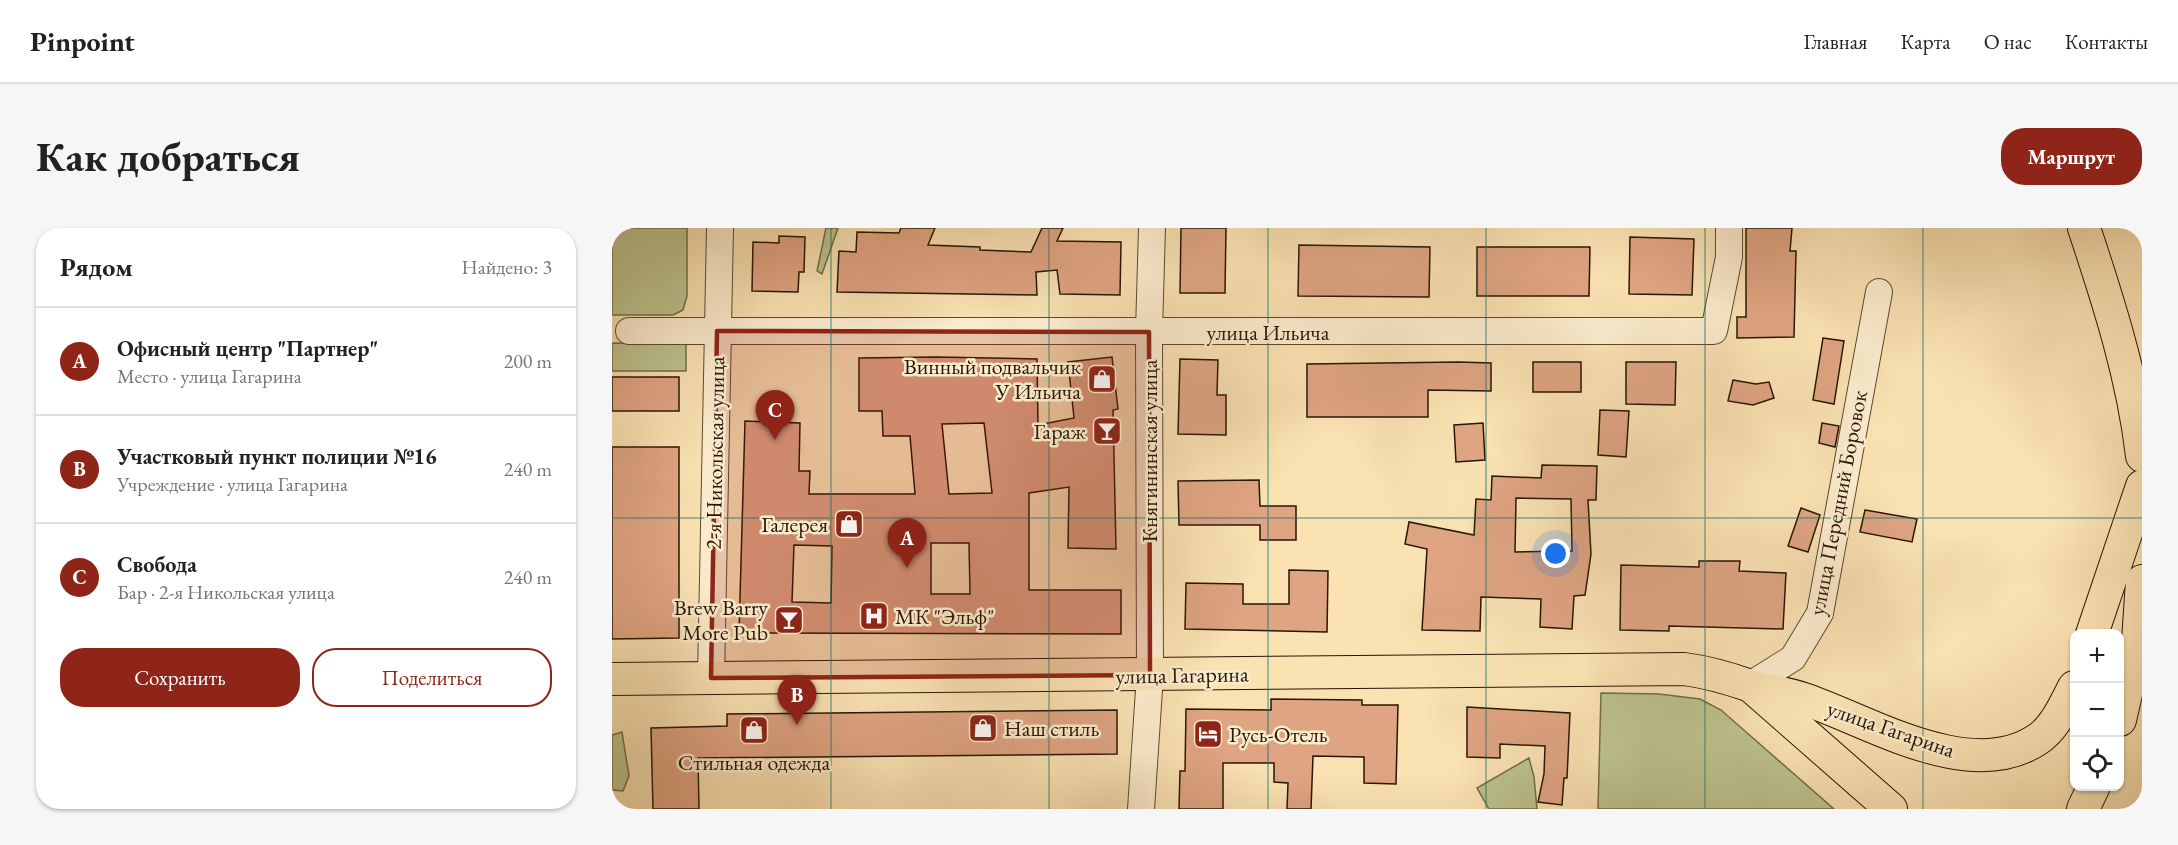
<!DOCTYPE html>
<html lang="ru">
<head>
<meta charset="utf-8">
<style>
	body { margin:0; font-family:"EB Garamond",serif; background:#f6f6f6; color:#222 }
	.controls { position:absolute; right:18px; bottom:18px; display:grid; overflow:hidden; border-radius:12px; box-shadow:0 2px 4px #0004 }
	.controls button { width:54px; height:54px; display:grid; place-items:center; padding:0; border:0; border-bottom:2px solid #e0e0e0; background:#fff; color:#222; font:30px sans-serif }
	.you { position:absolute; left:944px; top:326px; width:21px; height:21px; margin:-15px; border:4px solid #fff; border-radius:50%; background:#1a73e8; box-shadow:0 0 0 9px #1a73e833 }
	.badge { display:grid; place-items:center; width:39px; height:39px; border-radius:50%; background:#8f2418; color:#fff; font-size:20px; font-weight:700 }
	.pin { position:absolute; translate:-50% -50px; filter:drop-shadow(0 2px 3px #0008) }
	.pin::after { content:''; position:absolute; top:32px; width:21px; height:18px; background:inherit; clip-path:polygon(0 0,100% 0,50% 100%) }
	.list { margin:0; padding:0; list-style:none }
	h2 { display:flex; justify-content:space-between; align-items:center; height:78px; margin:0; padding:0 24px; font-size:26px }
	h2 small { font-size:20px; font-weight:400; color:#767676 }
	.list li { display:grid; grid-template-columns:39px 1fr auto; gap:18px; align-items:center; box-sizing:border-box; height:108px; padding:0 24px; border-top:2px solid #e0e0e0 }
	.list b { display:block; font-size:22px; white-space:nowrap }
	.list p { margin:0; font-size:20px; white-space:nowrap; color:#767676 }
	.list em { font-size:20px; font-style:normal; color:#767676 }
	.actions { display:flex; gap:12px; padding:18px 24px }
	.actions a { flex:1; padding:14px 0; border:2px solid #8f2418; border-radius:24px; text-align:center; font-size:21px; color:#8f2418 }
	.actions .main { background:#8f2418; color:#fff }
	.icon { flex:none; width:33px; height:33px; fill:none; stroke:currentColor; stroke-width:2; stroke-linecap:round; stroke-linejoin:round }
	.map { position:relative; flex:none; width:1530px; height:581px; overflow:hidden; border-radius:24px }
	header { display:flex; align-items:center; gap:36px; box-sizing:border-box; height:84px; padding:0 30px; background:#fff; border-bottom:2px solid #e0e0e0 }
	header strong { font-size:28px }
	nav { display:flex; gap:33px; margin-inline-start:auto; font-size:21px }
	.intro { display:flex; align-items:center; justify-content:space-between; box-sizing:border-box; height:144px; padding:0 36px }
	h1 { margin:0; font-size:42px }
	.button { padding:15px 27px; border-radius:24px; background:#8f2418; color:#fff; font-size:21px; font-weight:700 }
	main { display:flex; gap:36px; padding:0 36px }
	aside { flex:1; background:#fff; border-radius:24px; box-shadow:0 2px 4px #0004 }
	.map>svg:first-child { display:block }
	.green { fill:#bcc38e; stroke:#726c49; stroke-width:1.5 }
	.building { fill:#dfa482; stroke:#281604; stroke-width:1.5; fill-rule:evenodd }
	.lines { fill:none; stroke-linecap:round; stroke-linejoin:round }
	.minor-casing { stroke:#5c4930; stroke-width:28 }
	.major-casing { stroke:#281604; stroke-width:34 }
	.minor { stroke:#fcecce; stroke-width:26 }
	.major { stroke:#fae2b3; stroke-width:32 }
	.marked { fill:#8f2418; fill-opacity:0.2; stroke:#8f2418; stroke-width:4.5; stroke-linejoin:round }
	.grid { fill:none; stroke:#0f766e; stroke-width:1.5; stroke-opacity:0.55 }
	.labels { text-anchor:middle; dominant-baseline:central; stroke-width:5; stroke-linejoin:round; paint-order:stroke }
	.street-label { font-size:22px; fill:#281604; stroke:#fcecce }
	.poi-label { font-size:22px; fill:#281604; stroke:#fcecce; text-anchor:end }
</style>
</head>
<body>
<header>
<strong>Pinpoint</strong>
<nav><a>Главная</a><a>Карта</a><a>О нас</a><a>Контакты</a></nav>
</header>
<div class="intro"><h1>Как добраться</h1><a class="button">Маршрут</a></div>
<main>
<aside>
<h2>Рядом<small>Найдено: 3</small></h2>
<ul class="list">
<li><span class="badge">A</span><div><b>Офисный центр &quot;Партнер&quot;</b><p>Место · улица Гагарина</p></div><em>200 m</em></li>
<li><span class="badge">B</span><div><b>Участковый пункт полиции №16</b><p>Учреждение · улица Гагарина</p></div><em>240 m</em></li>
<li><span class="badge">C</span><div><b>Свобода</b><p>Бар · 2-я Никольская улица</p></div><em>240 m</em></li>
</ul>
<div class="actions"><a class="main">Сохранить</a><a>Поделиться</a></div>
</aside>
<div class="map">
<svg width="1530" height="581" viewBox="0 0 1530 581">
	<rect width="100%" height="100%" fill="#fae2b3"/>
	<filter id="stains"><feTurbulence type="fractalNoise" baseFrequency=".00333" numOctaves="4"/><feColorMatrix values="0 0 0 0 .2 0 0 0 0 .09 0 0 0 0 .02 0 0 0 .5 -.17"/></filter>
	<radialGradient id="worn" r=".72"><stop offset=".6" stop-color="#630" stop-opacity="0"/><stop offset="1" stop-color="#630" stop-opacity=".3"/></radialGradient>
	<!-- green -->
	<g class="green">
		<polygon points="0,0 75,0 75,68 71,82 61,87 0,87"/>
		<polygon points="214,0 226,0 210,46 205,43"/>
		<polygon points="0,115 74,116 74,143 0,143"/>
		<polygon points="989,465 1047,466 1088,471 1109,482 1222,581 986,581"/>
		<polygon points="10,504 17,548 11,563 0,562 0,507"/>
		<polygon points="917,530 922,549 925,581 877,581 865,560"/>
	</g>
	<!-- building -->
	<g class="building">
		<polygon points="289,0 323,0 316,17 368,19 368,22 419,24 430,0 451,0 445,13 509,14 508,67 448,66 445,42 424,44 425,67 225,64 227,23 244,24 245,4 287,5"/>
		<polygon points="569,0 614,0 613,65 568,65"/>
		<polygon points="1134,0 1180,0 1178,23 1184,23 1182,109 1125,110 1125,89 1134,89"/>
		<polygon points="167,8 193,9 192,44 187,44 186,64 140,63 141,14 167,15"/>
		<polygon points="1018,9 1082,11 1080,67 1017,66"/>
		<polygon points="687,17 818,19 817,69 686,68"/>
		<polygon points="865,19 978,19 977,68 865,68"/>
		<polygon points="1211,110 1232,113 1222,176 1201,172"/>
		<path d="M324 129 425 131 426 197 462 190 456 134 500 129 506 181 501 182 504 321 456 320 457 259 417 265V362H509V406L127 405 133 193 188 195 187 243H198L197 266H303L298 208H271L270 183H247V130ZM372 195 380 265 337 266 330 196ZM319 315H357L358 366H319ZM182 317 220 318 219 375 180 374Z"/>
		<polygon points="568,131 606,132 605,167 614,167 614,207 566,206"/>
		<polygon points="847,134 879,135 879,163 816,162 816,189 695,189 695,136"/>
		<rect x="921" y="134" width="48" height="30"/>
		<polygon points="1014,134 1064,134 1063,177 1014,176"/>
		<rect x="0" y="149" width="67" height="34"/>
		<polygon points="1121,152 1144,156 1157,154 1162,170 1141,177 1116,173"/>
		<polygon points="988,182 1017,183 1014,229 986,227"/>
		<polygon points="871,195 873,232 844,234 842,197"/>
		<polygon points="1210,195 1227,198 1223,219 1207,215"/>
		<polygon points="0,219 67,219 67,410 0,411"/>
		<path d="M930 237 985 238 984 272H976L979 326 973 367 962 368 960 401 928 399 929 371 869 369 868 403 810 402 815 321 793 316 797 294 862 307 864 271 879 272 880 248 929 250ZM904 270 959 271 960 323 903 324Z"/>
		<polygon points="647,252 648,278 684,278 684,312 648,312 648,297 567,297 566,253"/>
		<polygon points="1189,280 1208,287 1196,324 1176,318"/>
		<polygon points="1253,282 1305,291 1300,314 1248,304"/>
		<polygon points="1087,333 1128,333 1127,343 1174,345 1171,401 1057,398 1057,403 1008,402 1009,337 1087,339"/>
		<polygon points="677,342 716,343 715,404 573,401 574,355 631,356 631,376 677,376"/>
		<polygon points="659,471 750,472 750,477 786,477 784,556 752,555 752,529 701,528 699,581 675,581 676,555 662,554 662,535 611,535 611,581 567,581 568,543 573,543 574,481 659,482"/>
		<polygon points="855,479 958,485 955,550 952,550 950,577 926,574 932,546 933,518 888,516 888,530 855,529"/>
		<polygon points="505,482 505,526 86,530 87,581 41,581 39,500 115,498 115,486"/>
	</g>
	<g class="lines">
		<!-- minor casing -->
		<g class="minor-casing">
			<g id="minor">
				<polyline points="17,103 1102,103 1117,29 1117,0"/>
				<polyline points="99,450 108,0"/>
				<polyline points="1138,457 1181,430 1208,385 1267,64"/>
				<polyline points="529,581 538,447 537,104 540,0"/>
			</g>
		</g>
		<!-- major casing -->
		<g class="major-casing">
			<g id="major">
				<path d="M1472 0C1497 75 1521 150 1530 228"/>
				<polyline points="1480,406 1530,258"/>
				<path d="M0 451 1072 441C1096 444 1116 450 1139 458 1156 463 1175 465 1192 471 1257 493 1359 557 1426 511 1443 500 1453 476 1462 459"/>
				<polyline points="1141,460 1279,581"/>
				<polyline points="1508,492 1526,413 1530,353"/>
				<polyline points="1471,581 1482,558"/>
			</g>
		</g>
		<!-- minor -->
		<use href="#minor" class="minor"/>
		<!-- major -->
		<use href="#major" class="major"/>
	</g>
	<!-- marked area -->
	<path class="marked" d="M105 103 537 104 538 447 99 450Z"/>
	<!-- grid -->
	<path class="grid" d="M219 0V581M437 0V581M656 0V581M874 0V581M1093 0V581M1311 0V581M0 290H1530"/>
	<!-- icons -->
	<defs>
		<g id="shop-square" transform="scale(1.5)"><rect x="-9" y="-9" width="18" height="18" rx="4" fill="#8f2418" stroke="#fcecce"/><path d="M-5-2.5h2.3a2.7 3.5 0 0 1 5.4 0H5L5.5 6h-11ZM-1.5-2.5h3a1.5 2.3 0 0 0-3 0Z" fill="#fff"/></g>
		<g id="bar-square" transform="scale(1.5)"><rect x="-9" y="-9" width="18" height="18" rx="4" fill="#8f2418" stroke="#fcecce"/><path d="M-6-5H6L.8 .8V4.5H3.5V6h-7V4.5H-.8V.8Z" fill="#fff"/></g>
		<g id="hospital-square" transform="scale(1.5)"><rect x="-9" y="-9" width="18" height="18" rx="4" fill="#8f2418" stroke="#fcecce"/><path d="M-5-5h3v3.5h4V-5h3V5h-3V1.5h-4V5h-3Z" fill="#fff"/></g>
		<g id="hotel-square" transform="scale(1.5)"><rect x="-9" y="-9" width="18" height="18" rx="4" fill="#8f2418" stroke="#fcecce"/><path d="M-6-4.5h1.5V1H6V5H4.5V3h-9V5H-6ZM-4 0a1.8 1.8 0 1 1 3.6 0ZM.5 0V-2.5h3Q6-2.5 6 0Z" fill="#fff"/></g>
	</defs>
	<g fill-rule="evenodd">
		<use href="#shop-square" x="490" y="151"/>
		<use href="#bar-square" x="495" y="203"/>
		<use href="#shop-square" x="237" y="296"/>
		<use href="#hospital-square" x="262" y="388"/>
		<use href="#bar-square" x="177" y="392"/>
		<use href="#shop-square" x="371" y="500"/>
		<use href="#shop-square" x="142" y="502"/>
		<use href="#hotel-square" x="596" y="506"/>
	</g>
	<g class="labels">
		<!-- street labels -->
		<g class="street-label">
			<text x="656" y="104">улица Ильича</text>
			<text transform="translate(537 223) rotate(-90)">Княгининская улица</text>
			<text transform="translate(103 225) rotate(-89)">2-я Никольская улица</text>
			<text transform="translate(1226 275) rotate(-79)">улица Передний Боровок</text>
			<text transform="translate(570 447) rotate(-1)">улица Гагарина</text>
			<text transform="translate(1279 501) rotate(19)">улица Гагарина</text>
		</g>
		<!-- poi labels -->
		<g class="poi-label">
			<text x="469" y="138">Винный подвальчик<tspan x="469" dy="25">У Ильича</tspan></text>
			<text x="474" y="203">Гараж</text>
			<text x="216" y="296">Галерея</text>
			<text x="156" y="379">Brew Barry<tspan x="156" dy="25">More Pub</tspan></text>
			<text x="283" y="388" text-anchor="start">МК "Эльф"</text>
			<text x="392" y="500" text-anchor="start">Наш стиль</text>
			<text x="617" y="506" text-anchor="start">Русь-Отель</text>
			<text x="142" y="534" text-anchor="middle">Стильная одежда</text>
		</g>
	</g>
	<rect width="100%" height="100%" filter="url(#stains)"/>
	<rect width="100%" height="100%" fill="url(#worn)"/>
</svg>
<div class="controls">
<button>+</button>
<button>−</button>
<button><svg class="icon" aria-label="locate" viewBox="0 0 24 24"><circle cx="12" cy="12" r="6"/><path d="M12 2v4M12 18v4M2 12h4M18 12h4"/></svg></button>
</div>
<div class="you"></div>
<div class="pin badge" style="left:295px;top:340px">A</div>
<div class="pin badge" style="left:185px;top:497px">B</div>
<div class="pin badge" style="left:163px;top:212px">C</div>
</div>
</main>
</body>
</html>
